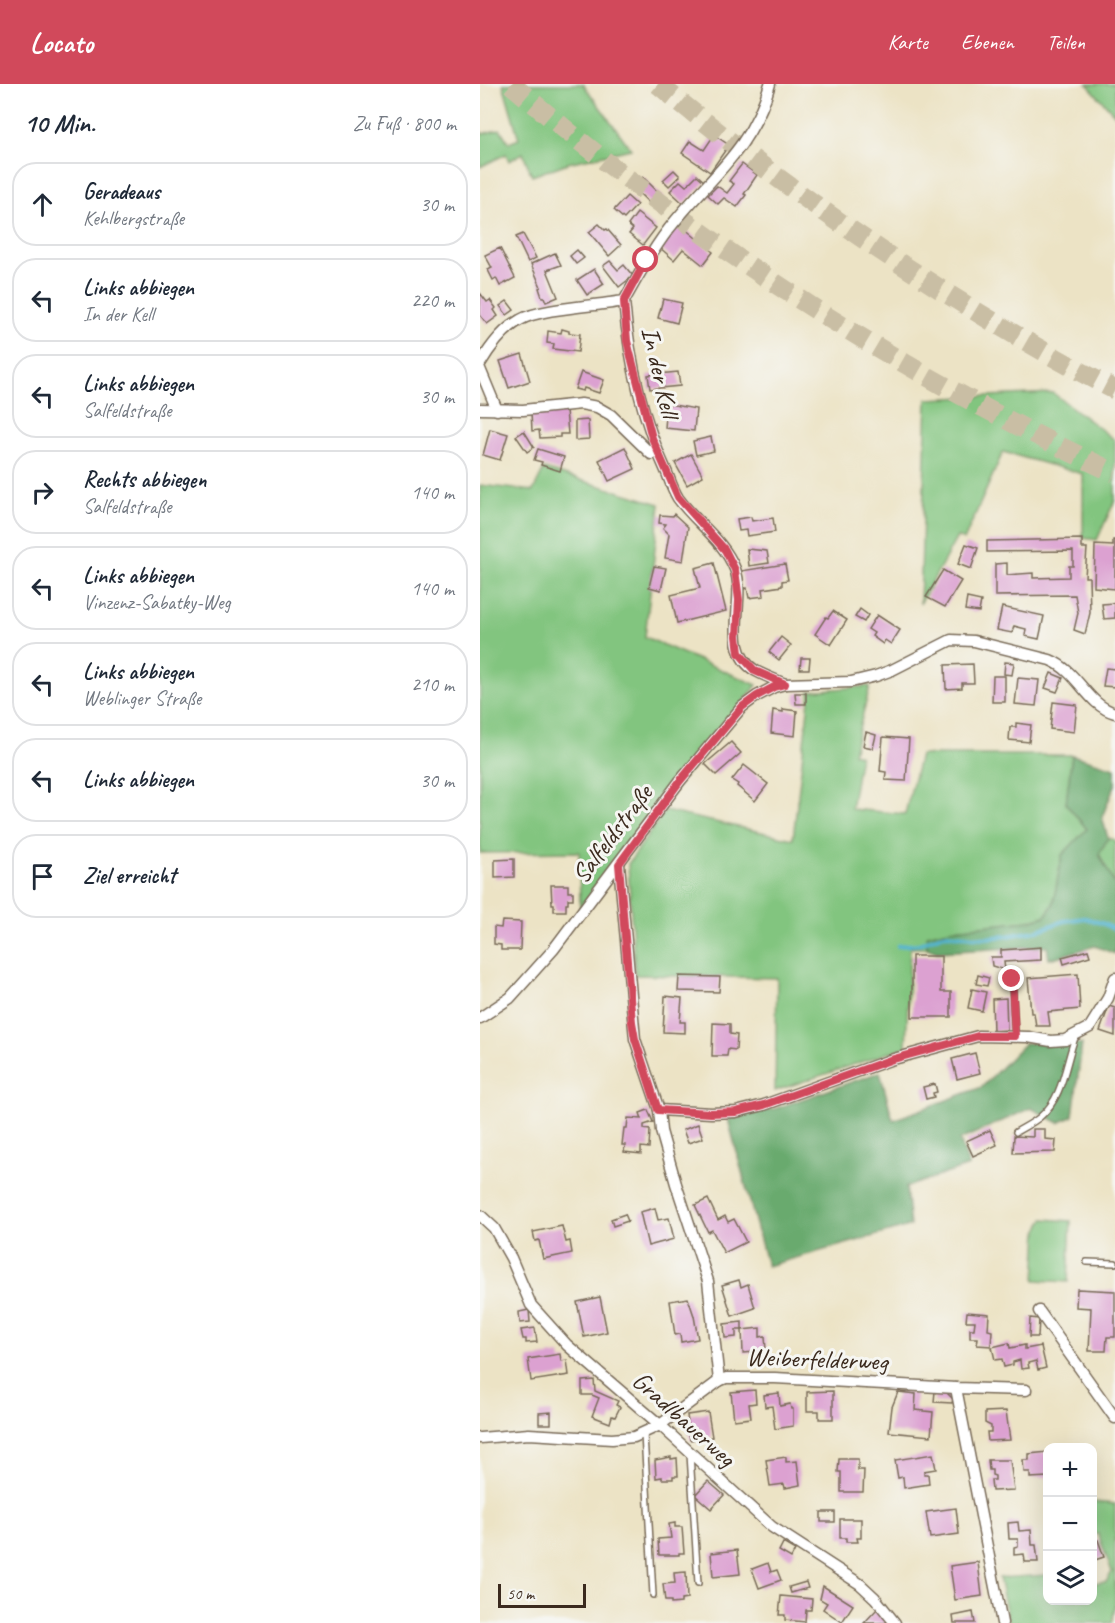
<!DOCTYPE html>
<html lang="de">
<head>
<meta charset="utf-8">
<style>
	body { margin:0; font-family:Caveat,sans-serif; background:#f2f2f3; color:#1f2937 }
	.controls { position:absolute; right:18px; bottom:18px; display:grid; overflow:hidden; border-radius:12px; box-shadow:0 6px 24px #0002 }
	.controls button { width:54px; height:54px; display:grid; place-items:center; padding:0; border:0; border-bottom:2px solid #e0e1e3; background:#fff; color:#1f2937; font:30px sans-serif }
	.scale { position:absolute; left:18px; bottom:15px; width:88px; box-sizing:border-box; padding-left:6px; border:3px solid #3b2a1e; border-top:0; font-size:16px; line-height:21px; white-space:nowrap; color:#3b2a1e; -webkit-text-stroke:4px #f6f6f2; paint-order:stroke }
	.stop { position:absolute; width:18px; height:18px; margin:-14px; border:4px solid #d1495b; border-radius:50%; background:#fff }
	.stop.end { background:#d1495b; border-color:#fff; box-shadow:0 2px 6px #0008 }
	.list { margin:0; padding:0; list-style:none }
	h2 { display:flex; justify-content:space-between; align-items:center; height:78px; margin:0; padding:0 24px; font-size:26px }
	h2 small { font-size:20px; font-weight:400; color:#747a83 }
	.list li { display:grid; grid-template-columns:39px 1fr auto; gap:18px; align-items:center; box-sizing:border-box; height:84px; margin:0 12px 12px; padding:0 12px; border:2px solid #e0e1e3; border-radius:24px }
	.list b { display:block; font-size:22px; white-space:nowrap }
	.list p { margin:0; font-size:20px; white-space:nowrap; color:#747a83 }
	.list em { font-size:20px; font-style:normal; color:#747a83 }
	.icon { flex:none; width:33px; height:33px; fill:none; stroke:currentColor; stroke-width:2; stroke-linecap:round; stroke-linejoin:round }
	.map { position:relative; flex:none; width:635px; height:1539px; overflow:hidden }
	header { display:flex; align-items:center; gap:36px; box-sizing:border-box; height:84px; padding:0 30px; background:#d1495b; color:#fff }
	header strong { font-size:28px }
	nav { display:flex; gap:33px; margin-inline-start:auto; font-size:21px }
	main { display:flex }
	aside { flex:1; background:#fff }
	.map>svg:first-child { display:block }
	.green { fill:#82c57f; stroke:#5e784e; stroke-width:1.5 }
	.forest { fill:#69aa6e; stroke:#526a46; stroke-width:1.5 }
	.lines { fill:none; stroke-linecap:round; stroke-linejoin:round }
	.stream { stroke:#52b4d1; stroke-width:4 }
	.building { fill:#dca1d1 }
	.motorway-tunnel { stroke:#c9bea4; stroke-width:20; stroke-dasharray:20 10; stroke-linecap:butt }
	.service-casing { stroke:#796b58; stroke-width:8 }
	.minor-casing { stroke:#796b58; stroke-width:13 }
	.service { stroke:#fff; stroke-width:5 }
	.minor { stroke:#fff; stroke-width:10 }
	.route { stroke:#d1495b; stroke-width:8 }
	.labels { text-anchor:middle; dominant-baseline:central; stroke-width:6; stroke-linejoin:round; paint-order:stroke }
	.street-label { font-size:26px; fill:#3b2a1e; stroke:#f6f6f2 }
</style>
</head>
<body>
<header>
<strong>Locato</strong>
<nav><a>Karte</a><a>Ebenen</a><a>Teilen</a></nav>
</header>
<main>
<aside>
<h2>10 Min.<small>Zu Fuß · 800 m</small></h2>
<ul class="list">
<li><svg class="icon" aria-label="ahead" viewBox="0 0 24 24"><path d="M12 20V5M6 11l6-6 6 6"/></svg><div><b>Geradeaus</b><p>Kehlbergstraße</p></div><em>30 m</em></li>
<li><svg class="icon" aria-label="left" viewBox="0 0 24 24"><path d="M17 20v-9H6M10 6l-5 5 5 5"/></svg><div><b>Links abbiegen</b><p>In der Kell</p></div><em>220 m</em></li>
<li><svg class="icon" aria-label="left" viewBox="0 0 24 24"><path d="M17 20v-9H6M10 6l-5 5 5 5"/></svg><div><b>Links abbiegen</b><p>Salfeldstraße</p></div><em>30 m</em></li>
<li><svg class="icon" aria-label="right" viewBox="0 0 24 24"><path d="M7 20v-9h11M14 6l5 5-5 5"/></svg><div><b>Rechts abbiegen</b><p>Salfeldstraße</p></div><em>140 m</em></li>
<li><svg class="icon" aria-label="left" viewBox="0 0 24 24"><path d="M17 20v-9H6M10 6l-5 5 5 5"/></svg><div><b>Links abbiegen</b><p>Vinzenz-Sabatky-Weg</p></div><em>140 m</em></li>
<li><svg class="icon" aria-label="left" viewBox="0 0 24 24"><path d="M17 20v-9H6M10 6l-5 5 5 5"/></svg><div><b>Links abbiegen</b><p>Weblinger Straße</p></div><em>210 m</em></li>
<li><svg class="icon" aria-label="left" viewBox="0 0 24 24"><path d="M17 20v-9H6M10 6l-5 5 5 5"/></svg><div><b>Links abbiegen</b></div><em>30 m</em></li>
<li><svg class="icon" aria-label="arrive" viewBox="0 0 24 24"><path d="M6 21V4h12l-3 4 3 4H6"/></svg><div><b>Ziel erreicht</b></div></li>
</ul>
</aside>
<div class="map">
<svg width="635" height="1539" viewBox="0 0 635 1539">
	<rect width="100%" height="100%" fill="#f6f6f2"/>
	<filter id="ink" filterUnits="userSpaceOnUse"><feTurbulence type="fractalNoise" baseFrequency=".0167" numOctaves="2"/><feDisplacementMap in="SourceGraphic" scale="12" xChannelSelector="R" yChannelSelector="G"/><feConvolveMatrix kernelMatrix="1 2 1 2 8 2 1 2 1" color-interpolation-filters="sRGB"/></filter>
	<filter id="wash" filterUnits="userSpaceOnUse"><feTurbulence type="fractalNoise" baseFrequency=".008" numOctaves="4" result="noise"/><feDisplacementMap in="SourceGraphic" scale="24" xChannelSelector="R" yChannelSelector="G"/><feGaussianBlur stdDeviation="1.35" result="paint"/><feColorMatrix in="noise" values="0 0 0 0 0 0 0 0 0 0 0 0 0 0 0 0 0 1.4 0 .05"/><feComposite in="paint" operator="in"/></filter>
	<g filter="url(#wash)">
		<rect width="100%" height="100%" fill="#ece3c5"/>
		<!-- green -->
		<g class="green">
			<polygon points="23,0 103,0 151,65 88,79 52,92 43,69 29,77 26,70 0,83 0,46 2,50 20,45 29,59 39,55"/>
			<polygon points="607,0 635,0 635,31"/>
			<polygon points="573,309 635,356 635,416 617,456 603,454 603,390 523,368 484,456 477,453 440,520 447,315"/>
			<polygon points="64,385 180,420 165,553 277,601 100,824 99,768 0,769 0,401 53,407"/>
			<polygon points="390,602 373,669 380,671 371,725 425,730 440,671 592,671 586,720 607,745 582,771 573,821 565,832 549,837 474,845 447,851 447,864 430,864 426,963 295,1007 297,894 155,891 148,780 185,727 313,755 330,607"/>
			<polygon points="628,754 635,756 635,801 619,770"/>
			<polygon points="564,1135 591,1137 588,1198 555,1196 558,1146"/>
			<polygon points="613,1418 635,1420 635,1524 632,1539 529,1539 519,1494 567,1491 568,1516 612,1516 613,1499 626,1498 632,1488 618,1450 613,1450"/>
		</g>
		<!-- forest -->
		<g class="forest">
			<polygon points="592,671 635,684 635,701 622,733 628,754 619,770 635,801 635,870 615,862 569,875 567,862 457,868 447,864 447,851 474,845 549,837 565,832 573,821 582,771 607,745 586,720"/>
			<polygon points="545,959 602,960 593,1032 579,1039 551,1024 480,1056 489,1082 426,1103 430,1142 287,1182 248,1035 297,1024 400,988 413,1036 502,1003"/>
		</g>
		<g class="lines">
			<!-- stream -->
			<polyline class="stream" points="418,862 439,860 464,850 504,854 527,852 556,847 584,837 605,834 624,840 635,846"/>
		</g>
		<g id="blocks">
			<!-- building -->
			<g class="building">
				<polygon points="234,51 249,61 230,88 202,69 210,57 224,66"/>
				<polygon points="262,80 277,91 264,110 266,111 257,123 244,114 238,120 228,111 237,102 247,109 254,100 249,97"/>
				<polygon points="194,86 200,92 189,102 183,96"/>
				<polygon points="217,91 225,98 204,120 190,107 200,97 206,102"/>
				<polygon points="163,93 184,114 174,124 153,103"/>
				<polygon points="147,112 157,121 144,135 134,126"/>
				<polygon points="157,129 176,144 163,161 149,150 153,145 148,141"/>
				<polygon points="198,139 233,168 223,181 203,165 194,176 179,163"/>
				<polygon points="119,140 125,146 127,145 141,161 129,172 109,148"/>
				<polygon points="43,150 56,174 48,178 36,153"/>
				<polygon points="20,164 35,194 20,202 16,194 13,196 8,186 12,184 5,171"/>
				<polygon points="97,166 104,174 96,180 90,172"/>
				<polygon points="75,169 81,181 67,186 78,213 66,218 64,213 62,213 59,204 61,203 51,180"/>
				<polygon points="130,177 138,186 144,181 153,192 139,203 123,182"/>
				<polygon points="114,185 124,200 107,211 97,196"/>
				<polygon points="0,209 7,218 10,216 16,224 14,226 18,232 7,240 0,231"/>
				<polygon points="183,215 202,219 197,239 178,234"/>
				<polygon points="27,217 34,226 27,231 20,222"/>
				<polygon points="82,245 89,247 89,249 100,250 98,268 73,265 74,260 67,259 68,247 81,249"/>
				<polygon points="42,270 50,297 29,304 20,277"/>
				<polygon points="101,288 124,296 119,309 104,304 103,307 95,305"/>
				<polygon points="198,288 200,302 170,305 168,291"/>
				<polygon points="183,319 216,325 214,347 185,344 186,331 181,331"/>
				<polygon points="86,326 88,350 80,350 80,353 60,354 59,346 52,347 51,328"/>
				<polygon points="108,336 109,355 95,356 95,337"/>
				<polygon points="10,345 28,350 20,376 3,371"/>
				<polygon points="44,347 54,363 47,368 36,352"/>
				<polygon points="231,353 234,367 216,371 213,357"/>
				<polygon points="145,363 155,385 129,397 119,376"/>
				<polygon points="58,365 84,373 80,387 61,381 62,378 54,376"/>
				<polygon points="211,370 223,392 207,401 195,379"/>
				<polygon points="194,430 208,443 203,477 185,474 189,450 183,444 186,440 179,439 180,431 193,432"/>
				<polygon points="271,433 272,437 293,434 295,448 267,452 266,446 259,447 257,435"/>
				<polygon points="602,455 602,464 607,464 605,493 609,493 610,529 605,550 594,546 598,529 595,511 515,512 515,480 527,479 527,491 553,489 553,494 589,493 589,482 593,482 593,467 507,468 507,457"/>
				<polygon points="633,456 635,456 635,505 614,503 615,461 633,462"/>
				<polygon points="486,460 498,464 491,485 478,480"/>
				<polygon points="267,465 287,467 289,479 269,482"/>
				<polygon points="234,479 246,527 197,539 191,511 220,504 215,484"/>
				<polygon points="305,480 308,496 302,497 302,502 283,505 284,512 269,514 267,504 264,505 261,487"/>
				<polygon points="174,482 186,484 181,506 169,503"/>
				<polygon points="463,486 481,497 465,523 446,513"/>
				<polygon points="487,514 501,517 499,528 485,526"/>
				<polygon points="635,519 635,534 624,535 622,520"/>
				<polygon points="522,523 564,532 559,555 545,552 546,545 534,542 532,549 517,546"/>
				<polygon points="380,525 388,531 384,538 375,533"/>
				<polygon points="353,527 367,536 351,561 335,550 346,533 348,534"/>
				<polygon points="397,531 420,546 411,560 405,556 403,560 392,552 394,549 388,545"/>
				<polygon points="301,553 311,561 299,576 289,568"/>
				<polygon points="321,574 330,574 329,585 320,585"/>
				<polygon points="525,578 534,579 532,591 524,590"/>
				<polygon points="493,580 494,599 482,599 482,604 466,605 465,581"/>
				<polygon points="626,584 635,585 635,603 623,602"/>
				<polygon points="571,589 583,594 577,608 565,604"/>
				<polygon points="513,592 525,592 525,618 512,618"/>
				<polygon points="538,594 559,596 556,622 535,620"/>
				<polygon points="315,609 326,609 326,620 316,620"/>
				<polygon points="573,618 597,621 594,648 570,645"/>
				<polygon points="303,625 317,627 315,652 291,649 293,626 303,628"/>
				<polygon points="536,639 551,641 549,658 529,656 530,643 536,643"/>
				<polygon points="386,648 396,651 393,664 383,662"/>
				<polygon points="403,653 429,655 426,697 405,696 406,688 400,687"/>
				<polygon points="251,658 261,669 236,691 225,680"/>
				<polygon points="264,681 288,700 275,717 257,702 258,700 252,696"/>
				<polygon points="34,775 34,793 15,794 15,776"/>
				<polygon points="71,801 88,801 88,808 93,808 93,815 88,815 88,820 86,820 86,827 74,827 74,820 72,820"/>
				<polygon points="22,837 41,838 40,866 21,866 21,861 14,860 14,843 21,844"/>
				<polygon points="561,863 561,876 524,878 525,886 512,882 511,873 521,873 521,866"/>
				<polygon points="608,866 610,872 584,880 582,873"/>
				<polygon points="432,872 461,872 461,908 471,908 471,933 432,933"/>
				<polygon points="598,890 600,925 568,928 570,942 556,942 554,929 551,929 548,894"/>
				<polygon points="498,891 509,894 507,902 496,900"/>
				<polygon points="199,892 240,893 239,908 198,907"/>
				<polygon points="492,905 506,908 502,927 488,924"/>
				<polygon points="185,912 202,914 200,938 205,938 205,949 183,948"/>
				<polygon points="526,914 527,946 513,947 512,915"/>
				<polygon points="629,922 635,924 635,952 620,947"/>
				<polygon points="233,939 250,940 250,950 257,951 256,966 248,965 247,972 232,972"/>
				<polygon points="495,969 500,989 477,995 472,975"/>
				<polygon points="455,1000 457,1008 453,1009 454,1013 446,1015 443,1003"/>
				<polygon points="168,1026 173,1038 164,1041 164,1045 170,1046 169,1064 161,1063 161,1070 144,1068 145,1061 142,1061 144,1044 147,1044 148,1034 162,1035 160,1029"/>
				<polygon points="218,1040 223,1054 208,1059 203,1046"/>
				<polygon points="553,1045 565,1045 565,1055 576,1056 575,1068 533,1069 534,1052 553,1053"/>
				<polygon points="510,1046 517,1061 493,1072 486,1057"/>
				<polygon points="228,1115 238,1136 245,1132 248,1138 254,1135 266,1158 244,1169 232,1146 228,1148 215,1121"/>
				<polygon points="175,1124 178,1136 189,1134 194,1155 168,1162 160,1128"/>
				<polygon points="145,1130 148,1137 133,1142 131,1135"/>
				<polygon points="82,1142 86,1158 90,1157 92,1169 63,1175 59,1156 55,1157 53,1148"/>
				<polygon points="259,1196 261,1203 268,1200 275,1224 252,1232 242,1201"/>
				<polygon points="597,1205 635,1207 635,1253 627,1253 626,1267 609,1267 611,1224 596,1223"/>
				<polygon points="120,1213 127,1248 104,1253 97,1218"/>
				<polygon points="208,1214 214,1232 218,1255 201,1258 200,1250 195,1251 190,1217"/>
				<polygon points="49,1226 50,1238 40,1239 39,1228"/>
				<polygon points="487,1228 509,1230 508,1246 512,1247 511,1262 497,1261 498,1254 490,1254 490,1245 494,1245 495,1237 486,1237"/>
				<polygon points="550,1234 559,1235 558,1253 549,1253"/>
				<polygon points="262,1238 262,1246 256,1246 256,1253 245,1254 244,1240"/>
				<polygon points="55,1244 57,1258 46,1259 46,1255 43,1255 41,1246"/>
				<polygon points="280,1244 280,1253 285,1252 286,1267 263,1269 262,1246"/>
				<polygon points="529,1259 530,1264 545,1261 545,1265 561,1262 566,1284 558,1286 556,1277 548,1279 549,1284 541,1285 540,1276 533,1278 533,1281 524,1283 522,1275 515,1276 512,1263"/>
				<polygon points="80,1270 81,1277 87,1276 89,1291 51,1297 48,1275"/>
				<polygon points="114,1296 115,1307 138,1317 136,1321 140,1323 135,1333 132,1332 130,1339 112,1332 119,1314 112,1311 102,1311 102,1297"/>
				<polygon points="275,1306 276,1319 269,1320 271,1334 254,1336 251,1308"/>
				<polygon points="353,1307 353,1335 339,1335 339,1327 327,1327 327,1308"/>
				<polygon points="455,1307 466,1308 473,1315 472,1319 454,1318"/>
				<polygon points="418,1308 436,1310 435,1326 453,1328 451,1352 409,1348 412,1323"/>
				<polygon points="299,1309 300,1322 310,1320 311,1325 313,1325 313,1342 295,1345 292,1322 285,1323 284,1311"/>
				<polygon points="526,1327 530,1356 508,1357 507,1348 511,1348 511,1342 505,1339 505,1328"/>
				<polygon points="71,1328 71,1340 59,1340 59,1329"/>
				<polygon points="228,1328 232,1353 210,1356 207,1331"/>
				<polygon points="568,1368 568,1393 550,1394 550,1388 544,1388 543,1376 549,1376 549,1370"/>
				<polygon points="453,1370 456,1385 444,1387 444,1390 448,1390 449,1400 424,1404 423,1393 418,1394 415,1376"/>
				<polygon points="191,1373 191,1375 197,1374 198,1392 193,1392 193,1395 182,1395 182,1393 176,1394 175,1376"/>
				<polygon points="306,1373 306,1378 317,1377 320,1401 305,1404 304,1400 290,1402 286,1376"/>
				<polygon points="359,1375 378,1375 378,1386 384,1386 383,1408 361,1408 361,1388 358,1388"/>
				<polygon points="508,1376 530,1376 534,1406 512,1407 511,1396 515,1396 515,1392 512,1391 512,1386 509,1386"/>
				<polygon points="228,1397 244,1411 231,1425 215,1411"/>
				<polygon points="476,1424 479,1450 450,1454 446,1428"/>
				<rect x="341" y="1428" width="14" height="10"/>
				<polygon points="360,1435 381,1435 381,1454 377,1454 378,1458 366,1458 366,1454 360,1454"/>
				<polygon points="538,1438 539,1447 551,1446 552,1461 556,1461 558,1478 545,1478 544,1470 534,1471 534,1463 538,1462 538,1455 529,1455 528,1439"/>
				<polygon points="195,1439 195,1443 202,1443 204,1469 199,1469 199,1471 179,1471 178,1455 191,1454 189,1440"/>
				<polygon points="618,1456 624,1473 612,1477 612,1458"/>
				<polygon points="303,1459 315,1466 311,1474 299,1467"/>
				<polygon points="257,1466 260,1490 233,1493 231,1469"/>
				<polygon points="498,1478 502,1512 475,1516 470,1482"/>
				<polygon points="288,1479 291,1488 297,1486 301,1496 279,1504 272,1485"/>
				<polygon points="206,1488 207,1515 201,1516 201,1519 191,1520 191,1517 185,1517 183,1500 195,1499 194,1489"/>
				<polygon points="326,1498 328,1504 311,1509 309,1503"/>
				<polygon points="343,1502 373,1521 362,1538 343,1525 347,1519 340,1515"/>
				<polygon points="301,1512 332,1515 331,1526 326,1526 325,1538 305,1536 305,1531 299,1531"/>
				<polygon points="397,1525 408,1537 405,1539 384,1539"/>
				<polygon points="493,1528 495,1539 474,1539 473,1532"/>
			</g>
		</g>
	</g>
	<g filter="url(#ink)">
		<use href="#blocks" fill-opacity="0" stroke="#796b58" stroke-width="1.5"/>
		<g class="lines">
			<!-- motorway-tunnel -->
			<g class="motorway-tunnel">
				<path d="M31 0C214 157 416 287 635 389"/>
				<path d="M178 0C320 117 472 221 635 306"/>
			</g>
			<!-- service casing -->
			<g class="service-casing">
				<g id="service">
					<polyline points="532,895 535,952"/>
					<path d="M536 1048C544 1043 553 1039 560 1033 584 1013 585 979 596 951"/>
					<polyline points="607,1178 635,1179"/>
					<polyline points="164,1350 173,1511"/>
					<polyline points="210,1370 218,1499"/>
				</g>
			</g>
			<!-- minor casing -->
			<g class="minor-casing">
				<g id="minor">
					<path d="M144 217C149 275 162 335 187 389 190 397 193 406 198 414 216 439 243 455 255 485 267 517 240 566 276 587 285 592 296 596 305 600"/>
					<path d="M0 280C10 263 22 246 40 236 60 224 118 222 144 217 158 192 171 168 188 146 228 94 271 68 290 0"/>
					<polyline points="0,285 17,326"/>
					<polyline points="0,325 43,326 101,320 117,323 131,331 171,370 177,369"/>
					<polyline points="139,780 155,955 179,1026 181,1047 196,1100 228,1197 239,1297"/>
					<path d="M0 934 30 914 73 866 200 697 262 623 277 612 294 603 305 600 371 598 396 592 412 586 471 556 494 557 570 576C599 588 607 621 635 629"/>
					<polyline points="179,1026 231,1029 256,1028 284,1021 410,976 498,952 548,953 571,957 585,956 610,943 628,914 635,894"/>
					<polyline points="0,1131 14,1144 31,1174 51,1221 87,1261 180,1341 292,1443 380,1500 395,1514 415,1539"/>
					<polyline points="559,1227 635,1334"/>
					<polyline points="476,1304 522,1539"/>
					<polyline points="0,1354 49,1350 132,1355 154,1353 180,1341 239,1297 246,1294 295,1294 476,1304 546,1306"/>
				</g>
			</g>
			<!-- service -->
			<use href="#service" class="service"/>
			<!-- minor -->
			<use href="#minor" class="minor"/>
		</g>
	</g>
	<g class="lines" filter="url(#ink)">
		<!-- route -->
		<polyline class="route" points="166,176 144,217 147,257 172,354 198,413 245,466 255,486 259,516 257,552 259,569 275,587 305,600 294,603 277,612 262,623 200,697 139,780 152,938 155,955 178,1026 231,1029 256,1028 284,1021 410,976 498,952 535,952 532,895"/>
	</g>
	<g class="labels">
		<!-- street labels -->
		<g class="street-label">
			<text transform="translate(180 288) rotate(77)">In der Kell</text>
			<text transform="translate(132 750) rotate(-53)">Salfeldstraße</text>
			<text transform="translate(337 1275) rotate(2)">Weiberfelderweg</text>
			<text transform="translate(204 1335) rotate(42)">Gradlbauerweg</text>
		</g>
	</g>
</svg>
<div class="controls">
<button>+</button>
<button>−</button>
<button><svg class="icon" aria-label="layers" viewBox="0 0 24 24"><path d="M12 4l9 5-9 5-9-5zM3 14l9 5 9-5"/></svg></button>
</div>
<div class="scale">50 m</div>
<div class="stop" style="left:166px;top:176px"></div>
<div class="stop end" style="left:532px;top:895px"></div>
</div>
</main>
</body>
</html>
